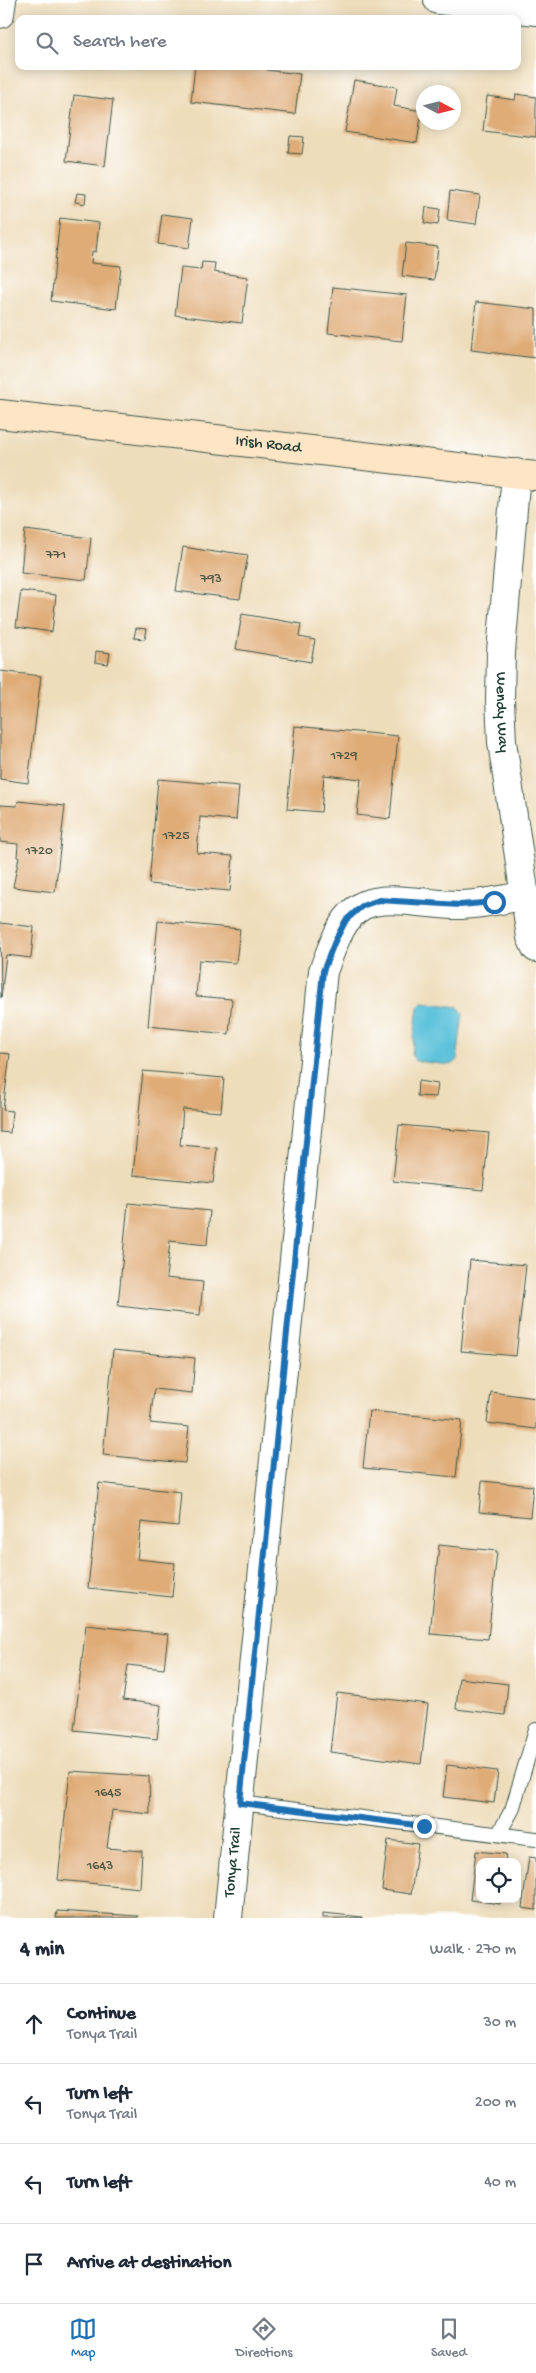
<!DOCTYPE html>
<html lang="en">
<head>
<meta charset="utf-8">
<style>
	body { margin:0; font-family:"Gochi Hand",sans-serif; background:#f6f6f7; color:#1f2937 }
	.controls { position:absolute; right:15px; bottom:15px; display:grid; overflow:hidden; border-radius:10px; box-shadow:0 2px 12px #0003 }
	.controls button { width:45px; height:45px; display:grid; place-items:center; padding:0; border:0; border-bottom:1px solid #e0e1e3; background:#fff; color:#1f2937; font:25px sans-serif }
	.compass { position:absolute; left:416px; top:85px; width:45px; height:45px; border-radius:50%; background:#fff; box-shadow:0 2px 12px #0003; rotate:97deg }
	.stop { position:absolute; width:15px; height:15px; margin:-11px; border:4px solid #1f6fb2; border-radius:50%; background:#fff }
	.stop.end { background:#1f6fb2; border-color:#fff; box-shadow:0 1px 5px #0008 }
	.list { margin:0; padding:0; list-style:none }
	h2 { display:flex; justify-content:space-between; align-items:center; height:65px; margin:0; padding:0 20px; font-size:21px }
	h2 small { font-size:16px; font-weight:400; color:#747a83 }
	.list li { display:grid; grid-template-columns:32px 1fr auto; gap:15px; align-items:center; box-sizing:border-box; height:80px; padding:0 20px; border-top:1px solid #e0e1e3 }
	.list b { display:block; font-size:19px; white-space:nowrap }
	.list p { margin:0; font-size:16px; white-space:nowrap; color:#747a83 }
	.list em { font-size:16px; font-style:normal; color:#747a83 }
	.icon { flex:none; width:28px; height:28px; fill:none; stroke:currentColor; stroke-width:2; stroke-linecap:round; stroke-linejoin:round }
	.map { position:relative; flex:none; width:536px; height:1918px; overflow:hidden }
	.search { position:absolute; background:#fff; box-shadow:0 2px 12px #0003; left:15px; right:15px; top:15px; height:55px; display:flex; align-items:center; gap:12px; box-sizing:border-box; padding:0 18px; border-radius:10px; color:#747a83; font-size:19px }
	.sheet { height:385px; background:#fff }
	nav { display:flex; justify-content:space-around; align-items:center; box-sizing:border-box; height:70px; border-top:1px solid #e0e1e3; background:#fff; font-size:14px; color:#747a83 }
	nav a { display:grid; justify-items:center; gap:2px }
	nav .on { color:#1f6fb2 }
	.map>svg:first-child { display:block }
	.water { fill:#5cc1da; stroke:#3e7f87 }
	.building { fill:#dfac77 }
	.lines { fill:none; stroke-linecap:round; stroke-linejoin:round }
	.lane-casing { stroke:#3e5548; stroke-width:16 }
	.street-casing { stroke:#3e5548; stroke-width:30 }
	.secondary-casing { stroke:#3e5548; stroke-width:30 }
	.lane { stroke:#fff; stroke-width:14 }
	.street { stroke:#fff; stroke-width:28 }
	.secondary { stroke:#fde5c5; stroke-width:28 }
	.route { stroke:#1f6fb2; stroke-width:6 }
	.labels { text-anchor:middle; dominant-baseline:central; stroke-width:4.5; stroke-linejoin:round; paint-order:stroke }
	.number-label { font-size:14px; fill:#4f5945 }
	.street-label { font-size:16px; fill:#1f3d34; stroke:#fff }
</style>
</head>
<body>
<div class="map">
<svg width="536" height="1918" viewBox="0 0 536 1918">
	<rect width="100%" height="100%" fill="#fff"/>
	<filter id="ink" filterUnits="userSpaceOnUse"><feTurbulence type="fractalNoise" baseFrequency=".02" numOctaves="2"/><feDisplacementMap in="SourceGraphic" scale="10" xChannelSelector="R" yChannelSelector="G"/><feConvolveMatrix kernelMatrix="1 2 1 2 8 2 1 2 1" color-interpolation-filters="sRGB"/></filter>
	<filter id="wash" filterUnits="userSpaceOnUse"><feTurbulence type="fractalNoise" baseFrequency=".0096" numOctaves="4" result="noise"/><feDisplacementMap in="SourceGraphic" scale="20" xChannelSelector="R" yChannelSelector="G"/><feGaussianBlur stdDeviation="1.12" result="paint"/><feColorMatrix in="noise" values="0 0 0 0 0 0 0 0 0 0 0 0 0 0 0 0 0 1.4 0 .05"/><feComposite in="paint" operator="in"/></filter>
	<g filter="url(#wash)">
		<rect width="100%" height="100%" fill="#edb"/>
		<!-- water -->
		<polygon class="water" points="423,1002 458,1007 463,1013 457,1061 451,1065 415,1061 412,1054 418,1007"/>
		<g id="blocks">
			<!-- building -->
			<g class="building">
				<polygon points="195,66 259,66 268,67 267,70 300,74 295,114 191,102"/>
				<polygon points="354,80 397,87 394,106 422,111 417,143 345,132"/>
				<polygon points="516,94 536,97 536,137 483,131 487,96 515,100"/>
				<polygon points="74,95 113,100 105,166 66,161"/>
				<polygon points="290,136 304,137 302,154 288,153"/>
				<polygon points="450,191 480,195 476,224 447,220"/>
				<polygon points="77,193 86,194 85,204 75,202"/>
				<polygon points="426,207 440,209 438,225 424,223"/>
				<polygon points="162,214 193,218 189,248 158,244"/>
				<polygon points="60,218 99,223 96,252 92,251 91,263 121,266 116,309 51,301"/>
				<polygon points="406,243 438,247 434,280 402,276"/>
				<polygon points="202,262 215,263 214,272 248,277 242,323 175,315 181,268 201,270"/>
				<polygon points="333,287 407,295 402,341 328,333"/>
				<polygon points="476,302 536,309 536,358 471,350"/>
				<polygon points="25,530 91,538 86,580 21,573"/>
				<polygon points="183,547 221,553 221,551 248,555 240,599 176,591"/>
				<polygon points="21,591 56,595 52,632 16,627"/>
				<polygon points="242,614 301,624 299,637 315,640 311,662 236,649"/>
				<polygon points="136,628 147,629 145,639 134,638"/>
				<polygon points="96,651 110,653 108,664 95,662"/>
				<polygon points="0,671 41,676 28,783 0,779"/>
				<polygon points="295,726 398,736 390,819 357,815 361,779 324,775 321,812 287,809"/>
				<polygon points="158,779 239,786 236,820 200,817 197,853 233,856 230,891 149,884"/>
				<polygon points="18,801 65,806 55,892 13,887 19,857 17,857 18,844 0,842 0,805 17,806"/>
				<polygon points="158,921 240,929 236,963 199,960 196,996 232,999 229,1034 148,1026"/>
				<polygon points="0,923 34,927 31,958 6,955 1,998"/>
				<polygon points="0,1053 10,1054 3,1110 12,1111 10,1133 0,1132"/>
				<polygon points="143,1071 224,1078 221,1112 183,1109 180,1145 217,1148 213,1183 133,1175"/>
				<polygon points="418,1081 438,1084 436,1097 417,1096"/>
				<polygon points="399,1125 489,1133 483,1190 393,1181"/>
				<polygon points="128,1203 210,1211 207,1245 170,1241 166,1278 203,1282 200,1315 118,1306"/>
				<polygon points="470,1260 526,1265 516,1356 461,1351"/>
				<polygon points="113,1350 195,1358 192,1393 154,1389 150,1423 189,1427 185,1463 103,1455"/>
				<polygon points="491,1392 536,1398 536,1429 487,1423"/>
				<polygon points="369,1411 462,1420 456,1477 363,1468"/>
				<polygon points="482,1481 533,1486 530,1517 479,1512"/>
				<polygon points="99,1483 181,1492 178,1526 141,1522 137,1559 175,1563 172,1597 88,1588"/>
				<polygon points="439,1545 497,1551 488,1639 430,1634"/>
				<polygon points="86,1625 168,1634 164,1669 128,1665 123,1700 161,1705 157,1739 74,1730"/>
				<polygon points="459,1678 508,1684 505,1715 456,1709"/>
				<polygon points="337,1693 428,1704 421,1764 330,1752"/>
				<polygon points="447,1765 498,1771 494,1803 443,1797"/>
				<polygon points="70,1771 149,1776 150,1814 112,1810 107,1848 142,1851 140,1888 58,1880"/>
				<polygon points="388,1840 418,1844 411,1894 382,1890"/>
				<polygon points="476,1851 506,1854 505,1862 480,1862 480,1899 501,1899 500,1904 470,1900"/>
				<polygon points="529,1857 536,1858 536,1910 522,1908"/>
				<polygon points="57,1911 138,1916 137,1918 56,1918"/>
				<polygon points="323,1913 362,1917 362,1918 323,1918"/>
			</g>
		</g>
	</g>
	<g filter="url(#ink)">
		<use href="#blocks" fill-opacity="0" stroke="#3e5548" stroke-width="1"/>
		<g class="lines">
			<!-- lane casing -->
			<g class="lane-casing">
				<g id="lane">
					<polyline points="240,1803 536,1839"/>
					<polyline points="499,1833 512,1810 536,1730"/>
				</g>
			</g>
			<!-- street casing -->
			<g class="street-casing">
				<g id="street">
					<polyline points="438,0 536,11"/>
					<polyline points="0,14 2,0"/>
					<path id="s1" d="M516 473 501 652 500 700 502 742 531 937 536 948"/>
					<path id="s2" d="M228 1918 323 971C332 949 340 918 362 906 387 893 432 906 461 905 483 904 503 900 525 895"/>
				</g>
			</g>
			<!-- secondary casing -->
			<g class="secondary-casing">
				<g id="secondary">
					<path id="s3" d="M0 414 536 476"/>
				</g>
			</g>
			<!-- lane -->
			<use href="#lane" class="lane"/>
			<!-- street -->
			<use href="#street" class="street"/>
			<!-- secondary -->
			<use href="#secondary" class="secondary"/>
		</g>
	</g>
	<g class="lines" filter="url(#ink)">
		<!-- route -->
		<polyline class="route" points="424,1826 240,1803 323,971 335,941 346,920 362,906 379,900 460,905 494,902"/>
	</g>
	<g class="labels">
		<!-- number labels -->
		<g class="number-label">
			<text x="56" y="555">771</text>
			<text x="211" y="579">793</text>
			<text x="344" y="756">1729</text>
			<text x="176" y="836">1725</text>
			<text x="39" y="851">1720</text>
			<text x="108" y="1793">1645</text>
			<text x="100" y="1866">1643</text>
		</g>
		<!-- street labels -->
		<g class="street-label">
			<text stroke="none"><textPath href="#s3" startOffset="270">Irish Road</textPath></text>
			<text stroke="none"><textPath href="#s1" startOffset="240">Wendy Way</textPath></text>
			<text stroke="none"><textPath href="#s2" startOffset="56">Tonya Trail</textPath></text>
		</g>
	</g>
</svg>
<div class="controls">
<button><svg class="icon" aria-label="locate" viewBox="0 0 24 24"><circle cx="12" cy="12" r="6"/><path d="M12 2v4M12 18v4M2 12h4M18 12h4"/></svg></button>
</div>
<svg class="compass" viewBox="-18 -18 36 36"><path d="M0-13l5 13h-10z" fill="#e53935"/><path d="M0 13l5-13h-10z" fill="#747a83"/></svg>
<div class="stop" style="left:494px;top:902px"></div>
<div class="stop end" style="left:424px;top:1826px"></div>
<div class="search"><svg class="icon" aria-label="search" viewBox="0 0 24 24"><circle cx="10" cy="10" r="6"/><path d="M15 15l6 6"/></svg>Search here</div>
</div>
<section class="sheet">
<h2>4 min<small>Walk · 270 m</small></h2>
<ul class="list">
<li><svg class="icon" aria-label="ahead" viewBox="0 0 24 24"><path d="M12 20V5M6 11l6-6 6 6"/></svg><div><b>Continue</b><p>Tonya Trail</p></div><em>30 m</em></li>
<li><svg class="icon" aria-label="left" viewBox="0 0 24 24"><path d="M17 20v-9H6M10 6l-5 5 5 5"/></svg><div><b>Turn left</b><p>Tonya Trail</p></div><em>200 m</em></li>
<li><svg class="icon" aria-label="left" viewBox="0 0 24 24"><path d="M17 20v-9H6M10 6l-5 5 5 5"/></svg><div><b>Turn left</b></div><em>40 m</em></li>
<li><svg class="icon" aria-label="arrive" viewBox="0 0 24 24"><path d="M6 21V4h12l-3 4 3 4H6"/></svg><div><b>Arrive at destination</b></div></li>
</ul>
</section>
<nav>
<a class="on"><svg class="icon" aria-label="map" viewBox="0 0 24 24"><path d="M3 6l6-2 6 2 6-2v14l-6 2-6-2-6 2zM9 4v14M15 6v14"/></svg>Map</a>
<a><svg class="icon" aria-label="directions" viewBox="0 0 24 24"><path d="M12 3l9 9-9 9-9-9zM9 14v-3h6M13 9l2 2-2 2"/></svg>Directions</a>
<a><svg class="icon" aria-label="saved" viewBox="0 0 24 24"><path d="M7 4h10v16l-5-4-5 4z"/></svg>Saved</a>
</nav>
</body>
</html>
